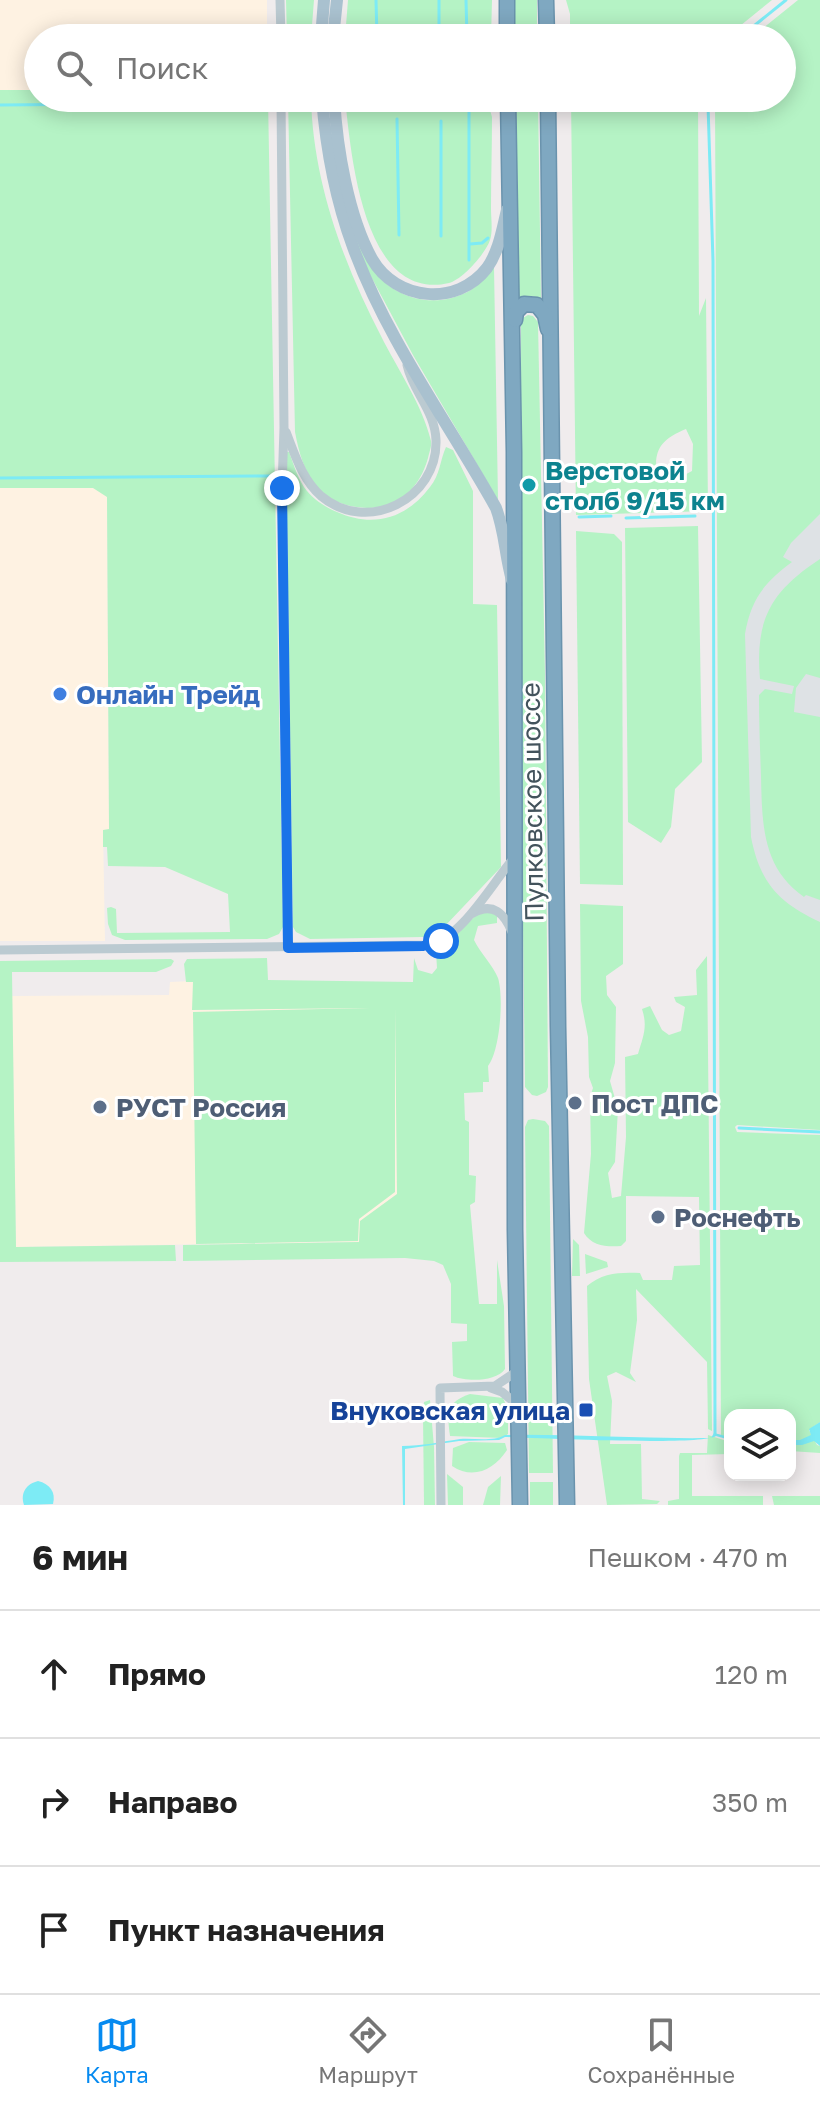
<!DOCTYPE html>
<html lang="ru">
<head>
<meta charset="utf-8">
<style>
	body { margin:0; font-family:"Golos Text",sans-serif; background:#f2f2f2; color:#222 }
	.controls { position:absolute; right:24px; bottom:24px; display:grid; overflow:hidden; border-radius:16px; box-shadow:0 4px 20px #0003 }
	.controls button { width:72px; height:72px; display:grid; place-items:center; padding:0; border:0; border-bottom:2px solid #e0e0e0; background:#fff; color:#222; font:40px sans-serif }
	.stop { position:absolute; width:24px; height:24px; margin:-18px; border:6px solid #1a73e8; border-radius:50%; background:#fff }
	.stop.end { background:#1a73e8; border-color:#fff; box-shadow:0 2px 8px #0008 }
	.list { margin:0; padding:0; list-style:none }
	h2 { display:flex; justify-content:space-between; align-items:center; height:104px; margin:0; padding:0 32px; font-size:34px }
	h2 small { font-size:26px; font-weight:400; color:#767676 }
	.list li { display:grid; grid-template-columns:52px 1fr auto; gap:24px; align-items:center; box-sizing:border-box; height:128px; padding:0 32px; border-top:2px solid #e0e0e0 }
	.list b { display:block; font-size:30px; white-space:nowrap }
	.list em { font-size:26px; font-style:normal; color:#767676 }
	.icon { flex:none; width:44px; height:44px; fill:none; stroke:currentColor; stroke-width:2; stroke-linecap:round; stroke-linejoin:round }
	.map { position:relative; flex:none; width:820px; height:1505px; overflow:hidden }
	.search { position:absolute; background:#fff; box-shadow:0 4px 20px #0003; left:24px; right:24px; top:24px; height:88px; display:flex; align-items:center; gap:20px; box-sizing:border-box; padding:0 28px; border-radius:44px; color:#767676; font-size:30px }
	.sheet { height:488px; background:#fff }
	nav { display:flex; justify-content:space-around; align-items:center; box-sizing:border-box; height:112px; border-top:2px solid #e0e0e0; background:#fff; font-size:22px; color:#767676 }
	nav a { display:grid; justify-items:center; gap:4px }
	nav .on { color:#068af0 }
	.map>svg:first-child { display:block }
	.commercial { fill:#fef2e2 }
	.airport { fill:#dee2e5 }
	.green { fill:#b5f3c5; fill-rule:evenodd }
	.water { fill:#7debf5 }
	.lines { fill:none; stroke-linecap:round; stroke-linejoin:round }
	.stream { stroke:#7debf5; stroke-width:3 }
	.highway-casing { stroke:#6a93ad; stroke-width:17 }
	.minor { stroke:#bbcad1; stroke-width:9 }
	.major { stroke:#a9c1cf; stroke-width:12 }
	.highway { stroke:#7fa8c1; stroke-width:14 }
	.route { stroke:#1a73e8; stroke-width:10 }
	.culture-dot { fill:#0f9aa8; stroke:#fff; stroke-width:3 }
	.shop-dot { fill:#3f7fe0; stroke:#fff; stroke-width:3 }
	.service-dot { fill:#5c6f8a; stroke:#fff; stroke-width:3 }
	.transit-dot { fill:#1a4fb4; stroke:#fff; stroke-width:3 }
	.labels { text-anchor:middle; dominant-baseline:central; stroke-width:6; stroke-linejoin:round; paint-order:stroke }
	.culture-label { font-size:26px; font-weight:bold; fill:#0d838f; stroke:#fff; text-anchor:start }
	.shop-label { font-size:26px; font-weight:bold; fill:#366cbe; stroke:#fff; text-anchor:start }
	.street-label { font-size:26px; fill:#43535c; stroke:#fff }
	.service-label { font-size:26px; font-weight:bold; fill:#4e5e75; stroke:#fff; text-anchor:start }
	.transit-label { font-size:26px; font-weight:bold; fill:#164399; stroke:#fff; text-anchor:end }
</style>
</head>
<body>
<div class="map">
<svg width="820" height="1505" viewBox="0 0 820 1505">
	<rect width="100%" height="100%" fill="#f0eced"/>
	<!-- commercial -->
	<g class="commercial">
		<polygon points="0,0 267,0 267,38 38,38 38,90 0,90"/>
		<polygon points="0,488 94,488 107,496 109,830 103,830 105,941 0,941"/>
		<polygon points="193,981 193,1010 396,1007 397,1194 361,1221 359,1242 16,1247 12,996 169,995 170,982"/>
	</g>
	<!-- airport -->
	<polygon class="airport" points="820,474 820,971 727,884 728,527"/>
	<!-- green -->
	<g class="green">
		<polygon points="286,0 314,0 311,38 287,38"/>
		<polygon points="348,0 492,0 491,38 345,38"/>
		<rect x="515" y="0" width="22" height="38"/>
		<polygon points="566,0 772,0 725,38 570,38 570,14"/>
		<path d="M798 0H820V514L791 543 783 557 792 562C764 583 751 599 745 634L751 837C760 883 779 903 820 922V1130L737 1125 735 1127 737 1132 820 1135V1422L809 1430 817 1445 820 1446V1453L790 1451V1415H766L760 1409H752L747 1415H730V1438L721 1435 715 98H782V38H751Z"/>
		<polygon points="0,90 38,90 38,98 268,98 283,927 279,934 267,939 125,940 112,935 108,924 107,908 111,907 116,909 117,933 230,932 228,894 165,867 108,866 107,847 103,847 103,830 109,829 107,497 93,488 0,488"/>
		<path d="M288 98H311C313 181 343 263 381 336 398 370 422 404 431 441 432 446 429 453 428 458 420 487 399 509 367 508 319 506 303 476 295 432Z"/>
		<path d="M327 98H330L369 264C391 299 435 311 471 290 480 284 487 275 494 267L498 500 413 355 366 267 350 224Z"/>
		<path d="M345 98H491V102L487 103H458L459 107 482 106 490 110 492 117C492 148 491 178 491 209 491 218 493 231 490 240 486 253 462 280 449 283 363 303 351 154 345 98Z"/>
		<polygon points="516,98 538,98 541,299 532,296 519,298"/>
		<path d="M571 98H698L699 316 706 298 708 511 576 515ZM686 429 693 444 692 471 675 480 657 475C653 449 662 439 686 429Z"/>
		<polygon points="528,315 533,316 538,322 545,674 548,1087 546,1092 537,1096 532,1095 525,1087 520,677 521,325 523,318"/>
		<path d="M446 447 453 450 473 491V604L497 605 501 867 444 927 423 937 310 939 296 932 293 927 286 452H289C294 465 298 480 307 491 314 500 327 508 337 512 373 528 406 519 430 487 440 475 440 460 446 447Z"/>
		<polygon points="698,526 702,762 675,789 671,827 661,843 628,822 625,528"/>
		<polygon points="576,531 614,534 622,542 623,885 580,884"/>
		<path d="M820 559V678L806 674 796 688 794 712 820 717V900L806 895 804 897C762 868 762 823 761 776 760 749 759 722 759 695L765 689 792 694 794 686 760 679C755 620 770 592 820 559Z"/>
		<path d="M580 904 623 906V964L606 976 607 995 616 1007 615 1063 610 1081 618 1109 615 1162 608 1173 612 1198 621 1196 626 1137 625 1057 638 1054C643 1037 648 1027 642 1009L650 1006 662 1030 669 1035 681 1031 685 1007 676 1002 674 997 697 995 696 970 707 956 712 1431 708 1429 707 1362 636 1289 637 1320 630 1373 636 1382 616 1372 607 1376 612 1401 610 1444H641L642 1499 660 1501 657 1504 607 1505 589 1379 587 1286C602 1273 620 1272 640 1273L643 1280H672L674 1266 700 1265 699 1197 626 1196V1241L621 1246C606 1247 592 1246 584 1233L591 1154 590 1097 593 1088 589 1077 588 1037 581 1001Z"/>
		<path d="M481 911 497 914V923L478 926 474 940C480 953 493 965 498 978 504 997 500 1051 488 1066L489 1082H483V1092L464 1093 465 1120 469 1122V1175L476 1176 475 1202 470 1205 479 1304H497V1260L504 1306 505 1369C496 1382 466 1382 453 1376L452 1342 467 1341V1324L451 1323V1284L443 1265 434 1261 405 1258 183 1261V1245L359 1242 360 1221 397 1194 395 1007V1192L359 1219 358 1241 196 1244 193 1012 370 1008 192 1010 193 982H186L184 964 187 959 267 958 268 980 413 982 414 958 418 970 432 974 437 968 436 952Z"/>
		<polygon points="171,959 174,961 171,966 156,972 12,972 16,1247 175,1245 176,1261 0,1262 0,961"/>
		<polygon points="533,1119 545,1121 549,1126 553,1473 529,1473 525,1127 528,1120"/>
		<polygon points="573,1239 579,1245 580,1276 572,1276"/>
		<polygon points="585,1254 607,1262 608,1267 586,1274"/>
		<path d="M470 1394 503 1398 508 1410V1434L502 1438 450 1436C447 1414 446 1402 470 1394Z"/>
		<polygon points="430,1400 434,1447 435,1505 424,1505 423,1416 424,1402"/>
		<polygon points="708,1435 730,1442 730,1454 692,1455 692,1496 763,1496 763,1505 668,1505 668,1501 679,1499 679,1456 680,1453 707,1453"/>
		<path d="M469 1442 505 1443 507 1450C494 1470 473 1480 452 1466L453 1448Z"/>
		<polygon points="447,1474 463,1487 463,1505 448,1505"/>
		<polygon points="501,1476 500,1505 483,1505 488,1487"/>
		<rect x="530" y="1482" width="23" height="23"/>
		<polygon points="772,1496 820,1496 820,1505 774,1505"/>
	</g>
	<!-- water -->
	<g class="water">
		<polygon points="820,1422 820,1446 814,1441 802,1445 790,1445 790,1440 800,1440 811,1435 809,1429"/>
		<path d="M714 1433 730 1437V1440L716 1436C702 1446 535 1438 505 1437L499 1440 459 1441 405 1449V1505H403L402 1446C422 1446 440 1442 460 1439 475 1438 492 1442 505 1435 574 1434 642 1439 711 1438Z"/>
		<path d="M38 1481C50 1484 56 1492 53 1504L24 1505C20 1493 26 1484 38 1481Z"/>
	</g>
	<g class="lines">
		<!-- stream -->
		<g class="stream">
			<polyline points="376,0 377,38"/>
			<polyline points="439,0 439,38"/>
			<polyline points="466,0 467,38"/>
			<polyline points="739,38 786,0"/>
			<polyline points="599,104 708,105 709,98"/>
			<polyline points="0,105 241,103"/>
			<polyline points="708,105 713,261 715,1434"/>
			<polyline points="469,108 469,260"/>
			<polyline points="397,119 399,235"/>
			<polyline points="441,121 441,236"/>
			<polyline points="470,244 482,243 488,238"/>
			<polyline points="0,478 270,476"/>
			<polyline points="579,517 611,516"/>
			<polyline points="626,518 695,516"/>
			<polyline points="739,1128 820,1132"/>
		</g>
		<!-- highway casing -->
		<g class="highway-casing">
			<g id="highway">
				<polyline points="507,0 507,38"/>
				<polyline points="546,0 547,38"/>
				<polyline points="508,98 514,452 515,1230 520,1505"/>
				<polyline points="548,98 558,1027 567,1505"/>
				<polyline points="515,320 516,312 524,304 537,305 545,315 548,329"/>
			</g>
		</g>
		<!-- minor -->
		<g class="minor">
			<polyline points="280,0 281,38"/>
			<polyline points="281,98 284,428 282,488 288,948"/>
			<path d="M286 432C295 455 302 479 321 496 367 535 438 499 436 440 435 411 413 392 407 365"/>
			<path d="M473 913C493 902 504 913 512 932"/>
			<path d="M0 950 429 945C462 938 492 883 514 858"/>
			<polyline points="491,1388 502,1392 519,1406"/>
			<polyline points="441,1505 440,1388 495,1386 519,1370"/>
		</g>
		<!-- major -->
		<g class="major">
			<polyline points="321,38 324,0"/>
			<polyline points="333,38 337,0"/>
			<path d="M322 98C326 149 335 198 353 247 387 340 448 422 496 508 505 532 505 556 512 580"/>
			<path d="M334 98C337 148 348 216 372 259 396 301 457 307 487 268 499 251 502 230 507 210"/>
		</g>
		<!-- highway -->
		<use href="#highway" class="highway"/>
	</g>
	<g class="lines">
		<!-- route -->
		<polyline class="route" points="282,488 288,948 423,946 441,941"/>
	</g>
	<!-- markers -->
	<circle class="culture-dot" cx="529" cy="485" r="8"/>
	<circle class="shop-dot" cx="60" cy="694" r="8"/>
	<g class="service-dot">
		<circle cx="575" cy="1103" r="8"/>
		<circle cx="100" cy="1107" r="8"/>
		<circle cx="658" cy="1217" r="8"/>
	</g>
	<rect class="transit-dot" x="578" y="1402" width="16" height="16" rx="4"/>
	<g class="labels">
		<!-- culture labels -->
		<g class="culture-label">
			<text x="545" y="470">Верстовой<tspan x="545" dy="30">столб 9/15 км</tspan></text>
		</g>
		<!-- shop labels -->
		<g class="shop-label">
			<text x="76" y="694">Онлайн Трейд</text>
		</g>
		<!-- street labels -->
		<g class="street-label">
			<text transform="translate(532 802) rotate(-91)">Пулковское шоссе</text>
		</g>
		<!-- service labels -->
		<g class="service-label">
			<text x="591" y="1103">Пост ДПС</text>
			<text x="116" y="1107">РУСТ Россия</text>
			<text x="674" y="1217">Роснефть</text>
		</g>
		<!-- transit labels -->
		<g class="transit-label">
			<text x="570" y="1410">Внуковская улица</text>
		</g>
	</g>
</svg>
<div class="controls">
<button><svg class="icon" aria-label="layers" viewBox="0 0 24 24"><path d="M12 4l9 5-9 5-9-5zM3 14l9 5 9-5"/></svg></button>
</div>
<div class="stop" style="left:441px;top:941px"></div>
<div class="stop end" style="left:282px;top:488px"></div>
<div class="search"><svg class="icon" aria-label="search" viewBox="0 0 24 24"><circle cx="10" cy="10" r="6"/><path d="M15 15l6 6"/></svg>Поиск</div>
</div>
<section class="sheet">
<h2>6 мин<small>Пешком · 470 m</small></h2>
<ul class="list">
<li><svg class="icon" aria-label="ahead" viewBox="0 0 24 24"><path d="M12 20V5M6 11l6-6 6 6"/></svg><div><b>Прямо</b></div><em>120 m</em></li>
<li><svg class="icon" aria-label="right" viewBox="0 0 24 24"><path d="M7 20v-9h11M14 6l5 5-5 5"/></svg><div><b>Направо</b></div><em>350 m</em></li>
<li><svg class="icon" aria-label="arrive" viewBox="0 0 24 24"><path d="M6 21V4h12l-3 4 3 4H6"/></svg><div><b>Пункт назначения</b></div></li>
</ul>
</section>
<nav>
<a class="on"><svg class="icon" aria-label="map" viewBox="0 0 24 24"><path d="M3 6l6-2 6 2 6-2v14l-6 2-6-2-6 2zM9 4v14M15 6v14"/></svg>Карта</a>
<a><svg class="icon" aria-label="directions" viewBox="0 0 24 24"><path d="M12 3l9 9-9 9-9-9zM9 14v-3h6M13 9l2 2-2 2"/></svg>Маршрут</a>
<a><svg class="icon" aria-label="saved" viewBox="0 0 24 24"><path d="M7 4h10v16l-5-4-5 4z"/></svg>Сохранённые</a>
</nav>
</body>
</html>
